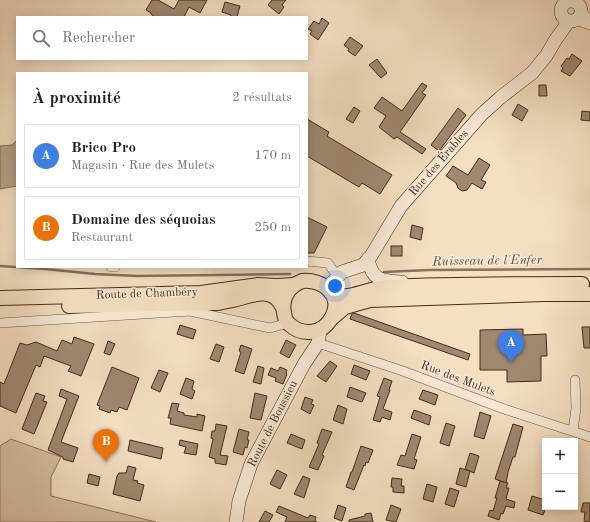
<!DOCTYPE html>
<html lang="fr">
<head>
<meta charset="utf-8">
<style>
	body { margin:0; font-family:"Old Standard TT",serif; background:#f2f2f2; color:#202124 }
	.controls { position:absolute; right:12px; bottom:12px; display:grid; overflow:hidden; border-radius:0px; box-shadow:0 2px 10px #0003 }
	.controls button { width:36px; height:36px; display:grid; place-items:center; padding:0; border:0; border-bottom:1px solid #e0e0e0; background:#fff; color:#202124; font:20px sans-serif }
	.you { position:absolute; left:335px; top:286px; width:14px; height:14px; margin:-10px; border:3px solid #fff; border-radius:50%; background:#1a73e8; box-shadow:0 0 0 6px #1a73e833 }
	.badge { display:grid; place-items:center; width:26px; height:26px; border-radius:50%; background:#db2777; color:#fff; font-size:13px; font-weight:700 }
	.pin { position:absolute; translate:-50% -33px; filter:drop-shadow(0 1px 2px #0008) }
	.pin::after { content:''; position:absolute; top:21px; width:14px; height:12px; background:inherit; clip-path:polygon(0 0,100% 0,50% 100%) }
	.list { margin:0; padding:0; list-style:none }
	h2 { display:flex; justify-content:space-between; align-items:center; height:52px; margin:0; padding:0 16px; font-size:17px }
	h2 small { font-size:13px; font-weight:400; color:#757577 }
	.list li { display:grid; grid-template-columns:26px 1fr auto; gap:12px; align-items:center; box-sizing:border-box; height:64px; margin:0 8px 8px; padding:0 8px; border:1px solid #e0e0e0; border-radius:0px }
	.list b { display:block; font-size:15px; white-space:nowrap }
	.list p { margin:0; font-size:13px; white-space:nowrap; color:#757577 }
	.list em { font-size:13px; font-style:normal; color:#757577 }
	.icon { flex:none; width:22px; height:22px; fill:none; stroke:currentColor; stroke-width:2; stroke-linecap:round; stroke-linejoin:round }
	.map { position:relative; flex:none; width:590px; height:522px; overflow:hidden }
	.search { position:absolute; background:#fff; box-shadow:0 2px 10px #0003; left:16px; top:16px; width:292px; height:44px; display:flex; align-items:center; gap:10px; box-sizing:border-box; padding:0 14px; border-radius:0px; color:#757577; font-size:15px }
	.panel { position:absolute; background:#fff; box-shadow:0 2px 10px #0003; left:16px; top:72px; width:292px; height:196px; border-radius:0px }
	.map>svg:first-child { display:block }
	.green { fill:#d6c0a5; stroke:#8e755f }
	.water { fill:#b8a189; stroke:#8a715c }
	.lines { fill:none; stroke-linecap:round; stroke-linejoin:round }
	.stream { stroke:#8a715c; stroke-width:2.5 }
	.building { fill:#a08871; stroke:#452a19 }
	.street-casing { stroke:#715743; stroke-width:10 }
	.secondary-casing { stroke:#452a19; stroke-width:14 }
	.primary-casing { stroke:#452a19; stroke-width:16 }
	.street { stroke:#f8ead7; stroke-width:9 }
	.secondary { stroke:#f8ead7; stroke-width:13 }
	.primary { stroke:#f4dfc2; stroke-width:14 }
	.labels { text-anchor:middle; dominant-baseline:central; stroke-width:3; stroke-linejoin:round; paint-order:stroke }
	.street-label { font-size:12px; fill:#452a19; stroke:#f8ead7 }
	.water-label { font-size:13px; font-style:italic; fill:#624835; stroke:#f8ead7 }
</style>
</head>
<body>
<div class="map">
<svg width="590" height="522" viewBox="0 0 590 522">
	<rect width="100%" height="100%" fill="#f4dfc2"/>
	<filter id="stains"><feTurbulence type="fractalNoise" baseFrequency=".005" numOctaves="4"/><feColorMatrix values="0 0 0 0 .2 0 0 0 0 .09 0 0 0 0 .02 0 0 0 .5 -.17"/></filter>
	<radialGradient id="worn" r=".72"><stop offset=".6" stop-color="#630" stop-opacity="0"/><stop offset="1" stop-color="#630" stop-opacity=".3"/></radialGradient>
	<!-- green -->
	<polygon class="green" points="11,439 61,457 51,477 51,496 156,522 0,522 0,446"/>
	<!-- water -->
	<polygon class="water" points="17,140 17,186 0,189 0,146 12,145"/>
	<g class="lines">
		<!-- stream -->
		<g class="stream">
			<polyline points="0,266 45,269 95,274 137,276 290,274"/>
			<polyline points="384,272 429,270 590,269"/>
		</g>
	</g>
	<!-- building -->
	<g class="building">
		<polygon points="152,0 158,0 174,9 179,0 207,0 200,13 189,7 184,17 155,17 151,14 151,13 146,10"/>
		<polygon points="272,0 286,0 282,5 284,7 279,14 268,5"/>
		<polygon points="225,2 240,6 237,17 230,17 231,15 222,12"/>
		<polygon points="322,18 329,23 318,40 310,34 312,31 308,29 314,21 319,24"/>
		<polygon points="350,37 363,46 355,56 348,51 349,49 344,45"/>
		<polygon points="572,54 582,61 570,76 561,71 563,68 561,66 567,58 569,59"/>
		<polygon points="377,59 387,73 381,78 369,65"/>
		<polygon points="422,83 427,86 422,93 426,95 400,132 426,149 422,154 397,137 394,139 379,127 386,116 374,108 382,97 402,111"/>
		<polygon points="539,85 546,85 547,96 539,96"/>
		<polygon points="518,104 528,110 522,121 512,115"/>
		<polygon points="354,107 360,111 353,123 346,119"/>
		<polygon points="458,108 466,115 439,151 431,145"/>
		<polygon points="582,111 590,112 590,121 581,120"/>
		<polygon points="307,119 329,132 327,136 392,175 380,194 362,183 359,187 307,156"/>
		<polygon points="479,158 490,165 481,180 486,182 482,189 472,183 467,190 462,191 458,188 456,183 446,176 453,166 468,175"/>
		<polygon points="307,217 327,227 314,253 307,253"/>
		<polygon points="412,225 423,228 421,240 410,237"/>
		<rect x="391" y="246" width="11" height="10"/>
		<polygon points="354,313 470,354 468,360 350,319 352,314"/>
		<polygon points="180,325 196,330 193,339 177,334"/>
		<polygon points="582,327 590,327 590,348 584,348"/>
		<polygon points="523,329 523,335 546,334 547,356 541,356 541,381 507,382 507,370 480,370 480,330"/>
		<polygon points="74,337 94,344 81,376 68,371 71,366 44,356 40,367 36,365 16,413 0,406 0,382 4,384 20,343 27,345 36,342 57,351 62,340 72,344"/>
		<polygon points="286,340 296,345 289,358 280,353"/>
		<polygon points="108,341 115,344 110,355 104,353"/>
		<polygon points="216,344 224,347 219,362 210,359"/>
		<polygon points="241,345 252,349 244,374 235,371 241,352 239,351"/>
		<polygon points="330,361 337,366 326,382 317,376"/>
		<polygon points="354,365 370,371 366,380 351,374"/>
		<polygon points="258,366 264,368 261,384 253,382"/>
		<polygon points="112,367 139,378 127,410 119,407 117,412 111,410 110,413 99,409 100,406 97,405"/>
		<polygon points="280,367 287,370 286,373 287,374 283,384 275,381 276,378 268,375 271,368 278,371"/>
		<polygon points="159,370 168,373 160,392 151,388"/>
		<polygon points="186,378 194,381 192,389 195,391 192,399 180,394"/>
		<polygon points="384,378 392,381 389,390 390,390 383,409 392,412 390,420 382,417 380,422 373,420 380,397 377,396"/>
		<polygon points="350,387 366,393 362,402 347,397"/>
		<polygon points="61,389 79,396 61,442 78,448 73,462 63,459 63,457 48,450 67,399 59,396"/>
		<polygon points="423,390 438,395 435,405 419,399"/>
		<polygon points="36,393 45,396 43,401 47,402 34,434 22,429"/>
		<polygon points="255,393 267,396 261,420 250,418"/>
		<polygon points="305,397 313,400 311,404 314,405 310,414 301,409"/>
		<polygon points="172,403 179,404 177,411 184,413 184,415 197,417 197,414 205,416 202,431 170,424 171,418 168,418"/>
		<polygon points="338,405 347,409 343,424 333,420"/>
		<polygon points="414,410 431,416 429,425 411,418"/>
		<polygon points="480,412 491,416 484,439 474,436"/>
		<polygon points="446,423 455,426 449,446 440,443"/>
		<polygon points="216,424 227,426 220,455 228,456 226,465 215,463 215,459 209,457 213,439 211,438 212,431 215,431"/>
		<polygon points="513,424 523,427 515,457 513,457 508,472 506,483 495,479"/>
		<polygon points="239,429 249,432 247,440 249,440 247,448 245,447 243,455 233,452"/>
		<polygon points="322,429 332,432 322,455 324,456 318,470 309,467 319,444 317,443"/>
		<polygon points="291,434 305,440 302,449 287,443"/>
		<polygon points="412,434 421,437 414,459 417,460 414,469 397,465 401,455 405,456"/>
		<polygon points="130,440 163,448 161,459 128,451"/>
		<polygon points="180,440 198,444 196,455 184,453 186,447 179,445"/>
		<polygon points="361,446 373,450 368,463 366,462 365,466 364,465 354,490 352,489 346,487 351,472 352,472"/>
		<polygon points="470,453 479,456 474,473 465,469"/>
		<polygon points="128,466 136,468 133,480 138,481 137,483 144,485 140,501 113,494 117,476 119,473 126,473"/>
		<polygon points="460,468 470,471 466,487 456,484"/>
		<polygon points="277,470 287,475 280,489 270,484"/>
		<polygon points="89,474 100,477 98,486 87,483"/>
		<polygon points="303,476 310,479 304,498 294,494"/>
		<polygon points="392,478 402,479 401,486 404,486 404,493 393,492 393,487 391,487"/>
		<polygon points="500,481 508,483 506,488 509,488 506,499 515,502 514,508 506,506 503,514 501,513 499,520 488,516 490,510 493,511 497,498 495,498"/>
		<polygon points="427,484 437,487 433,502 423,499"/>
		<polygon points="450,488 459,491 454,507 445,504"/>
		<polygon points="532,496 545,500 545,510 543,515 528,510"/>
		<polygon points="583,503 590,503 590,522 584,521 585,512 581,512"/>
		<polygon points="338,505 346,508 342,521 334,518"/>
		<polygon points="391,505 401,509 396,522 386,520"/>
		<polygon points="279,506 308,518 310,515 316,517 315,521 317,522 285,522 287,517 276,512"/>
		<polygon points="265,511 273,515 269,522 259,522"/>
		<polygon points="371,513 373,522 349,522 349,520 365,516 365,514"/>
	</g>
	<g class="lines">
		<!-- street casing -->
		<g class="street-casing">
			<g id="street">
				<polyline points="581,11 590,20"/>
				<polyline points="575,20 590,25"/>
				<polyline points="307,261 328,263 337,276"/>
				<polyline points="111,267 115,267"/>
				<polyline points="0,323 190,311 270,328 288,323"/>
				<polyline points="318,343 400,370 504,409 590,437"/>
				<polyline points="573,431 576,408 575,380"/>
			</g>
		</g>
		<!-- secondary casing -->
		<g class="secondary-casing">
			<g id="secondary">
				<circle cx="571" cy="11" r="10"/>
				<path d="M368 259C372 281 382 281 402 282"/>
				<polyline points="327,288 342,272 363,265 371,256 401,206 482,114 501,97 532,73 546,56 556,39 569,21"/>
				<polyline points="236,522 239,501 251,464 304,364 318,343 320,330"/>
			</g>
		</g>
		<!-- primary casing -->
		<g class="primary-casing">
			<g id="primary">
				<path d="M302 281C322 279 344 295 332 317 323 334 303 337 289 324 285 321 285 317 284 313 281 298 289 286 302 281Z"/>
				<path d="M334 296C353 299 369 288 387 287 452 284 517 284 582 284"/>
				<polyline points="0,298 201,293 258,285 277,286 293,285"/>
				<path d="M69 306 218 303C223 302 228 301 233 300 250 296 272 285 282 306"/>
				<polyline points="332,318 345,307 370,300 544,294 590,294"/>
			</g>
		</g>
		<!-- street -->
		<use href="#street" class="street"/>
		<!-- secondary -->
		<use href="#secondary" class="secondary"/>
		<!-- primary -->
		<use href="#primary" class="primary"/>
	</g>
	<g class="labels">
		<!-- street labels -->
		<g class="street-label">
			<text transform="translate(439 163) rotate(-49)">Rue des Érables</text>
			<text transform="translate(147 294) rotate(-2)">Route de Chambéry</text>
			<text transform="translate(458 379) rotate(21)">Rue des Mulets</text>
			<text transform="translate(273 424) rotate(-63)">Route de Boussieu</text>
		</g>
		<!-- water labels -->
		<g class="water-label">
			<text transform="translate(487 261) rotate(-1)">Ruisseau de l'Enfer</text>
		</g>
	</g>
	<rect width="100%" height="100%" filter="url(#stains)"/>
	<rect width="100%" height="100%" fill="url(#worn)"/>
</svg>
<div class="controls">
<button>+</button>
<button>−</button>
</div>
<div class="you"></div>
<div class="pin badge" style="left:511px;top:363px;background:#3f7fe0">A</div>
<div class="pin badge" style="left:106px;top:462px;background:#e8710a">B</div>
<div class="search"><svg class="icon" aria-label="search" viewBox="0 0 24 24"><circle cx="10" cy="10" r="6"/><path d="M15 15l6 6"/></svg>Rechercher</div>
<section class="panel">
<h2>À proximité<small>2 résultats</small></h2>
<ul class="list">
<li><span class="badge" style="background:#3f7fe0">A</span><div><b>Brico Pro</b><p>Magasin · Rue des Mulets</p></div><em>170 m</em></li>
<li><span class="badge" style="background:#e8710a">B</span><div><b>Domaine des séquoias</b><p>Restaurant</p></div><em>250 m</em></li>
</ul>
</section>
</div>
</body>
</html>
